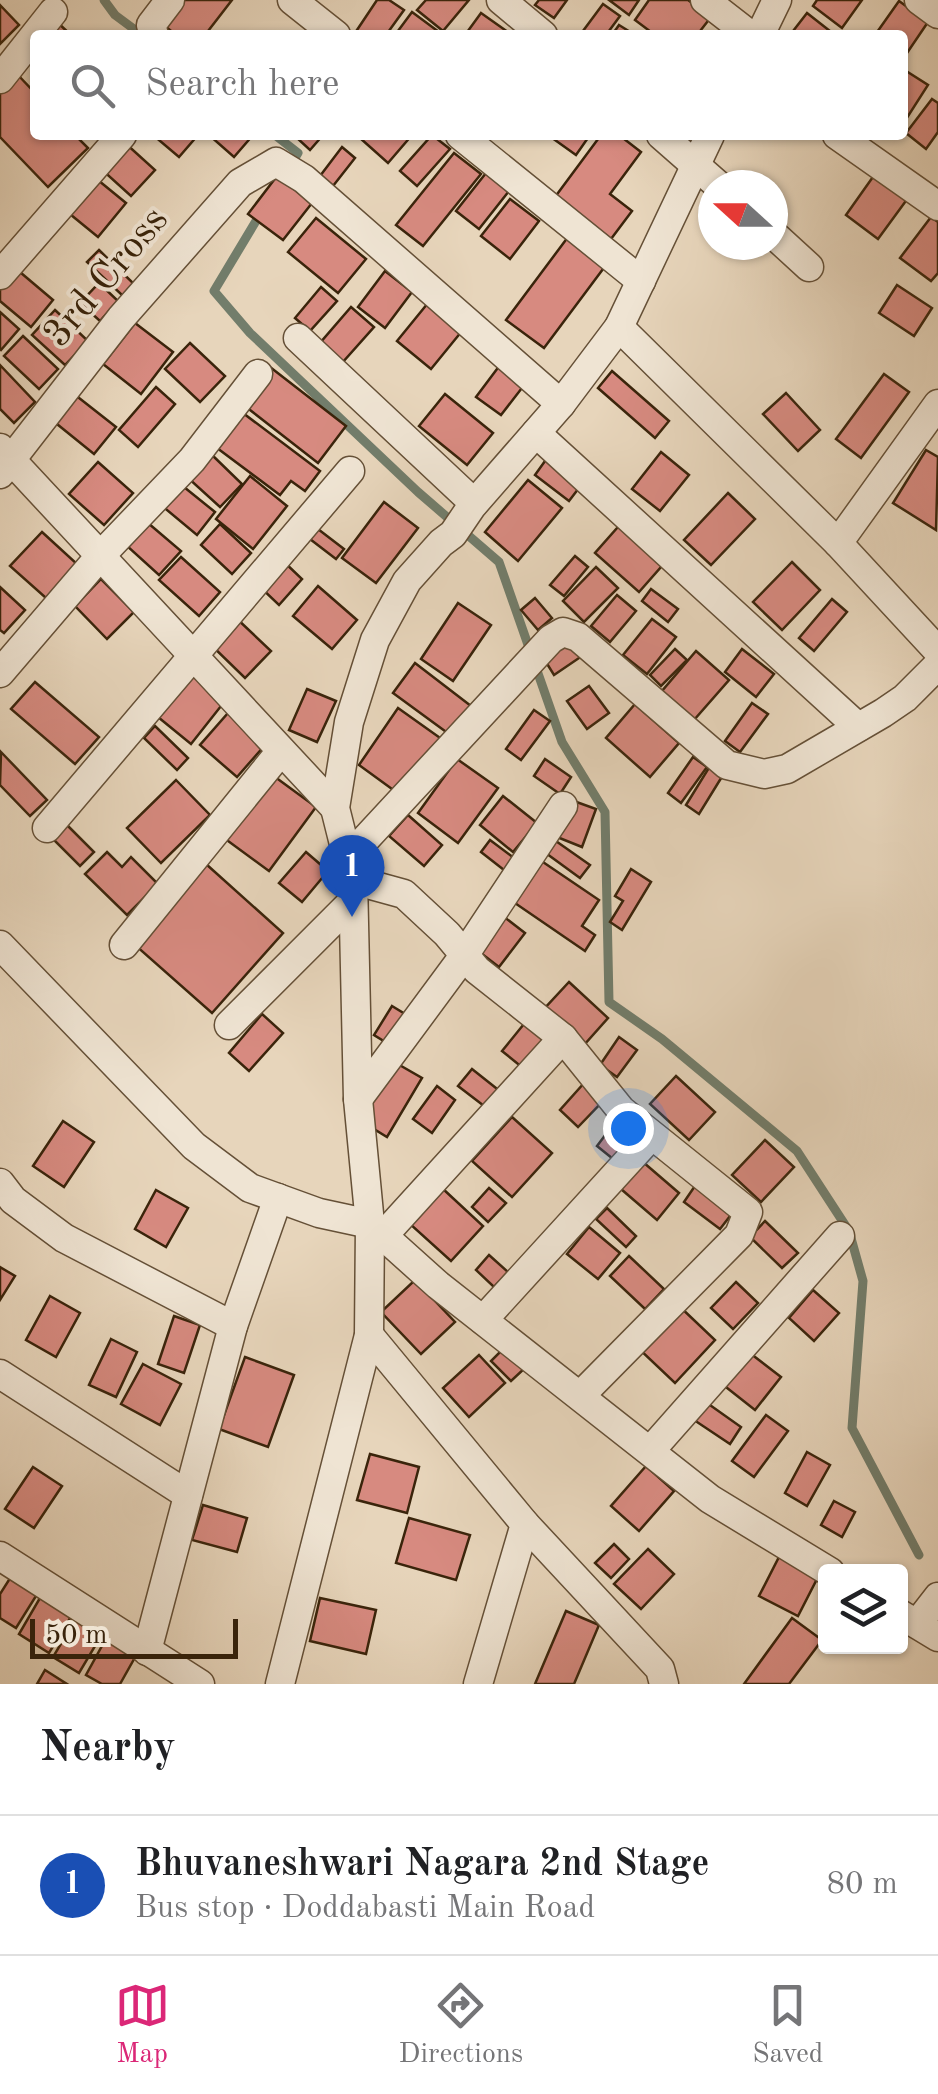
<!DOCTYPE html>
<html lang="en">
<head>
<meta charset="utf-8">
<style>
	body { margin:0; font-family:"Old Standard TT",serif; background:#f6f6f6; color:#202124 }
	.controls { position:absolute; right:30px; bottom:30px; display:grid; overflow:hidden; border-radius:10px; box-shadow:0 2px 8px #0004 }
	.controls button { width:90px; height:90px; display:grid; place-items:center; padding:0; border:0; border-bottom:2px solid #e0e0e0; background:#fff; color:#202124; font:50px sans-serif }
	.compass { position:absolute; left:698px; top:170px; width:90px; height:90px; border-radius:50%; background:#fff; box-shadow:0 2px 8px #0004; rotate:291deg }
	.scale { position:absolute; left:30px; bottom:25px; width:208px; box-sizing:border-box; padding-left:10px; border:5px solid #3a240b; border-top:0; font-size:28px; line-height:35px; white-space:nowrap; color:#3a240b; -webkit-text-stroke:8px #efe4d3; paint-order:stroke }
	.you { position:absolute; left:628px; top:1128px; width:35px; height:35px; margin:-25px; border:8px solid #fff; border-radius:50%; background:#1a73e8; box-shadow:0 0 0 15px #1a73e833 }
	.badge { display:grid; place-items:center; width:65px; height:65px; border-radius:50%; background:#db2777; color:#fff; font-size:32px; font-weight:700 }
	.pin { position:absolute; translate:-50% -82px; filter:drop-shadow(0 2px 5px #0008) }
	.pin::after { content:''; position:absolute; top:52px; width:35px; height:30px; background:inherit; clip-path:polygon(0 0,100% 0,50% 100%) }
	.list { margin:0; padding:0; list-style:none }
	h2 { display:flex; justify-content:space-between; align-items:center; height:130px; margin:0; padding:0 40px; font-size:42px }
	h2 small { font-size:32px; font-weight:400; color:#757577 }
	.list li { display:grid; grid-template-columns:65px 1fr auto; gap:30px; align-items:center; box-sizing:border-box; height:140px; padding:0 40px; border-top:2px solid #e0e0e0 }
	.list b { display:block; font-size:38px; white-space:nowrap }
	.list p { margin:0; font-size:32px; white-space:nowrap; color:#757577 }
	.list em { font-size:32px; font-style:normal; color:#757577 }
	.icon { flex:none; width:55px; height:55px; fill:none; stroke:currentColor; stroke-width:2; stroke-linecap:round; stroke-linejoin:round }
	.map { position:relative; flex:none; width:938px; height:1684px; overflow:hidden }
	.search { position:absolute; background:#fff; box-shadow:0 2px 8px #0004; left:30px; right:30px; top:30px; height:110px; display:flex; align-items:center; gap:25px; box-sizing:border-box; padding:0 35px; border-radius:10px; color:#757577; font-size:38px }
	.sheet { height:270px; background:#fff }
	nav { display:flex; justify-content:space-around; align-items:center; box-sizing:border-box; height:140px; border-top:2px solid #e0e0e0; background:#fff; font-size:28px; color:#757577 }
	nav a { display:grid; justify-items:center; gap:5px }
	nav .on { color:#db2777 }
	.map>svg:first-child { display:block }
	.lines { fill:none; stroke-linecap:round; stroke-linejoin:round }
	.stream { stroke:#727d6b; stroke-width:9 }
	.building { fill:#d78a80; stroke:#3a240b; stroke-width:2.5 }
	.minor-casing { stroke:#655037; stroke-width:31 }
	.minor { stroke:#efe4d3; stroke-width:28 }
	.labels { text-anchor:middle; dominant-baseline:central; stroke-width:8; stroke-linejoin:round; paint-order:stroke }
	.street-label { font-size:40px; fill:#3a240b; stroke:#efe4d3 }
</style>
</head>
<body>
<div class="map">
<svg width="938" height="1684" viewBox="0 0 938 1684">
	<rect width="100%" height="100%" fill="#e7d5bb"/>
	<filter id="stains"><feTurbulence type="fractalNoise" baseFrequency=".002" numOctaves="4"/><feColorMatrix values="0 0 0 0 .2 0 0 0 0 .09 0 0 0 0 .02 0 0 0 .5 -.17"/></filter>
	<radialGradient id="worn" r=".72"><stop offset=".6" stop-color="#630" stop-opacity="0"/><stop offset="1" stop-color="#630" stop-opacity=".3"/></radialGradient>
	<g class="lines">
		<!-- stream -->
		<g class="stream">
			<polyline points="104,0 115,15 142,35"/>
			<polyline points="275,135 298,153 289,168"/>
			<polyline points="262,211 214,291 250,333 418,492 499,562 562,742 605,812 609,1002 662,1039 797,1151 849,1231 863,1281 852,1428 919,1555"/>
		</g>
	</g>
	<!-- building -->
	<g class="building">
		<polygon points="184,0 232,0 205,35 176,35 165,26"/>
		<polygon points="377,0 389,0 404,10 386,35 358,35 355,33"/>
		<polygon points="426,0 469,0 443,31 417,10"/>
		<polygon points="539,0 567,0 554,18 535,5"/>
		<polygon points="609,0 639,0 629,15"/>
		<polygon points="649,0 688,0 711,17 697,35 655,35 635,20"/>
		<polygon points="817,0 862,0 842,28 813,6"/>
		<polygon points="899,1 928,22 903,59 903,35 875,35"/>
		<polygon points="603,4 620,16 606,35 580,35"/>
		<polygon points="0,5 19,25 0,44"/>
		<polygon points="412,12 443,35 395,35"/>
		<polygon points="481,13 512,35 465,35"/>
		<polygon points="807,13 835,35 790,35"/>
		<polygon points="57,22 71,35 45,35"/>
		<polygon points="619,25 635,35 612,35"/>
		<polygon points="903,69 928,85 903,124"/>
		<polygon points="17,74 35,93 35,135 75,135 88,148 48,187 0,137 0,91"/>
		<polygon points="932,99 938,103 938,132 926,149 906,133"/>
		<polygon points="153,135 198,135 179,157"/>
		<polygon points="209,135 253,135 234,157"/>
		<polygon points="300,135 323,135 310,150 297,138"/>
		<polygon points="362,135 412,135 388,163 360,138"/>
		<polygon points="432,135 450,149 417,186 400,171"/>
		<polygon points="548,135 590,135 576,155"/>
		<polygon points="601,135 619,135 641,152 610,194 632,211 611,239 555,197"/>
		<polygon points="124,142 155,170 131,196 100,168"/>
		<polygon points="342,147 355,158 333,186 320,176"/>
		<polygon points="454,153 481,174 423,246 396,225"/>
		<polygon points="486,173 509,191 479,229 456,211"/>
		<polygon points="875,174 908,198 878,239 846,215"/>
		<polygon points="93,176 126,203 98,237 65,210"/>
		<polygon points="277,176 312,203 283,240 248,214"/>
		<polygon points="510,199 539,221 510,259 481,236"/>
		<polygon points="931,217 938,222 938,273 931,281 900,258"/>
		<polygon points="316,218 366,259 338,293 288,252"/>
		<polygon points="571,233 609,261 544,348 506,320"/>
		<polygon points="99,250 134,284 123,296 87,262"/>
		<polygon points="14,267 53,300 31,327 0,301 0,284"/>
		<polygon points="385,271 412,292 385,328 358,307"/>
		<polygon points="99,283 118,301 100,321 80,303"/>
		<polygon points="897,285 932,308 914,336 879,313"/>
		<polygon points="321,287 337,301 310,331 295,318"/>
		<polygon points="428,303 462,331 431,369 397,341"/>
		<polygon points="351,307 374,327 342,363 320,343"/>
		<polygon points="55,310 88,341 65,365 32,335"/>
		<polygon points="0,312 19,329 1,350 0,349"/>
		<polygon points="135,323 173,352 141,394 103,364"/>
		<polygon points="23,336 58,369 39,389 4,356"/>
		<polygon points="190,343 225,376 200,402 165,369"/>
		<polygon points="0,365 35,402 14,423 0,409"/>
		<polygon points="500,365 525,384 501,415 476,397"/>
		<polygon points="270,367 346,426 318,463 241,403"/>
		<polygon points="612,371 669,421 655,438 598,388"/>
		<polygon points="884,374 909,392 861,458 836,439"/>
		<polygon points="156,387 175,404 138,447 119,430"/>
		<polygon points="786,393 820,430 798,451 763,414"/>
		<polygon points="74,394 116,427 94,454 52,420"/>
		<polygon points="445,394 493,433 467,465 419,426"/>
		<polygon points="235,407 320,471 305,491 291,481 280,495 209,442"/>
		<polygon points="926,450 938,457 936,530 893,503"/>
		<polygon points="661,452 689,475 660,511 632,489"/>
		<polygon points="210,453 242,484 220,507 187,477"/>
		<polygon points="550,454 585,480 569,501 535,475"/>
		<polygon points="98,462 133,493 104,525 69,494"/>
		<polygon points="250,476 287,506 253,549 216,519"/>
		<polygon points="528,480 562,508 518,561 485,532"/>
		<polygon points="179,483 215,512 197,535 161,505"/>
		<polygon points="728,493 755,519 711,565 684,540"/>
		<polygon points="384,502 418,528 376,583 342,558"/>
		<polygon points="625,519 668,559 639,592 595,553"/>
		<polygon points="148,523 181,551 159,575 127,546"/>
		<polygon points="220,524 251,553 232,574 201,545"/>
		<polygon points="314,526 344,549 336,559 306,536"/>
		<polygon points="42,532 77,564 46,598 10,566"/>
		<polygon points="575,556 588,567 564,596 550,585"/>
		<polygon points="181,557 220,592 199,616 159,580"/>
		<polygon points="282,560 302,579 279,605 259,586"/>
		<polygon points="792,562 820,590 782,630 753,602"/>
		<polygon points="596,567 618,588 584,622 563,601"/>
		<polygon points="101,579 134,612 107,639 75,606"/>
		<polygon points="318,586 357,620 332,649 293,616"/>
		<polygon points="0,587 25,610 4,633 0,630"/>
		<polygon points="651,589 678,609 668,622 642,601"/>
		<polygon points="617,595 636,611 610,642 591,626"/>
		<polygon points="535,598 552,618 538,630 521,610"/>
		<polygon points="832,599 847,612 814,651 799,638"/>
		<polygon points="458,603 491,625 453,681 421,659"/>
		<polygon points="234,616 271,651 245,678 209,643"/>
		<polygon points="652,619 676,637 647,674 623,655"/>
		<polygon points="568,635 582,656 554,675 541,654"/>
		<polygon points="675,649 687,660 661,686 650,675"/>
		<polygon points="742,649 774,674 756,697 725,672"/>
		<polygon points="696,651 729,680 694,720 662,691"/>
		<polygon points="415,663 471,706 449,734 393,693"/>
		<polygon points="193,674 225,701 191,744 158,717"/>
		<polygon points="35,682 99,737 75,764 11,709"/>
		<polygon points="589,686 609,713 587,729 567,701"/>
		<polygon points="307,689 336,701 317,742 289,730"/>
		<polygon points="752,703 768,714 740,752 725,741"/>
		<polygon points="635,704 679,743 650,777 606,738"/>
		<polygon points="398,708 443,740 403,797 359,765"/>
		<polygon points="534,710 550,721 521,760 506,749"/>
		<polygon points="228,713 265,745 237,777 200,745"/>
		<polygon points="155,726 188,758 177,770 144,738"/>
		<polygon points="1,752 47,800 30,816 0,785"/>
		<polygon points="693,757 707,767 681,803 668,793"/>
		<polygon points="457,759 498,788 458,843 418,813"/>
		<polygon points="545,759 571,777 560,794 534,776"/>
		<polygon points="710,766 723,775 699,814 686,805"/>
		<polygon points="271,774 316,807 269,871 224,838"/>
		<polygon points="176,780 210,815 161,863 127,828"/>
		<polygon points="503,796 537,823 513,852 480,825"/>
		<polygon points="571,800 596,809 582,847 557,837"/>
		<polygon points="408,815 442,845 424,866 389,836"/>
		<polygon points="66,824 94,852 80,866 52,838"/>
		<polygon points="553,839 590,865 580,878 543,851"/>
		<polygon points="490,840 514,858 504,870 481,852"/>
		<polygon points="107,852 122,867 131,857 158,884 127,915 85,874"/>
		<polygon points="306,852 328,871 302,902 279,883"/>
		<polygon points="537,858 599,900 582,926 595,935 585,951 509,899"/>
		<polygon points="206,864 283,933 212,1013 135,945"/>
		<polygon points="631,869 651,882 622,930 610,922 623,901 615,896"/>
		<polygon points="499,913 525,933 499,967 473,947"/>
		<polygon points="569,982 608,1018 584,1045 544,1009"/>
		<polygon points="392,1006 405,1014 387,1043 374,1035"/>
		<polygon points="262,1014 283,1033 249,1071 229,1053"/>
		<polygon points="528,1019 549,1036 523,1068 502,1051"/>
		<polygon points="619,1037 637,1050 617,1077 600,1065"/>
		<polygon points="396,1063 422,1078 387,1137 361,1121"/>
		<polygon points="472,1069 501,1092 488,1109 458,1086"/>
		<polygon points="676,1076 715,1112 689,1140 650,1104"/>
		<polygon points="585,1082 604,1100 578,1127 560,1110"/>
		<polygon points="437,1086 455,1100 432,1133 413,1119"/>
		<polygon points="512,1117 552,1153 512,1197 472,1161"/>
		<polygon points="63,1121 94,1142 64,1187 33,1166"/>
		<polygon points="606,1134 627,1151 618,1163 597,1146"/>
		<polygon points="765,1140 794,1167 761,1202 732,1175"/>
		<polygon points="643,1162 679,1193 657,1220 621,1189"/>
		<polygon points="699,1180 737,1207 720,1229 684,1202"/>
		<polygon points="442,1188 483,1226 451,1261 410,1224"/>
		<polygon points="489,1188 506,1203 488,1222 472,1207"/>
		<polygon points="156,1190 188,1208 166,1247 135,1229"/>
		<polygon points="607,1208 636,1236 626,1247 596,1219"/>
		<polygon points="765,1221 798,1253 782,1268 750,1237"/>
		<polygon points="589,1227 620,1253 598,1279 567,1254"/>
		<polygon points="489,1255 508,1272 494,1287 476,1270"/>
		<polygon points="629,1256 664,1289 645,1309 610,1276"/>
		<polygon points="0,1267 15,1276 0,1300"/>
		<polygon points="415,1280 455,1322 421,1354 381,1312"/>
		<polygon points="736,1282 758,1303 733,1329 711,1308"/>
		<polygon points="813,1290 839,1313 814,1341 789,1318"/>
		<polygon points="50,1296 80,1313 56,1357 26,1340"/>
		<polygon points="677,1304 715,1340 675,1383 637,1347"/>
		<polygon points="174,1316 200,1325 184,1373 158,1364"/>
		<polygon points="111,1339 137,1352 116,1397 89,1385"/>
		<polygon points="505,1347 525,1368 511,1381 491,1361"/>
		<polygon points="742,1347 781,1377 755,1410 717,1380"/>
		<polygon points="479,1355 505,1383 469,1417 443,1388"/>
		<polygon points="245,1357 294,1375 268,1447 219,1429"/>
		<polygon points="143,1364 181,1384 160,1425 121,1404"/>
		<polygon points="700,1398 741,1427 730,1444 688,1416"/>
		<polygon points="766,1415 788,1431 754,1477 732,1461"/>
		<polygon points="807,1452 830,1465 807,1506 785,1493"/>
		<polygon points="370,1454 419,1467 407,1513 357,1500"/>
		<polygon points="646,1466 674,1491 639,1531 611,1506"/>
		<polygon points="33,1467 62,1486 34,1528 5,1509"/>
		<polygon points="834,1501 855,1512 842,1537 821,1525"/>
		<polygon points="203,1505 247,1518 237,1552 192,1540"/>
		<polygon points="409,1518 470,1535 456,1580 396,1563"/>
		<polygon points="614,1544 629,1559 611,1578 595,1563"/>
		<polygon points="648,1549 674,1574 641,1609 614,1584"/>
		<polygon points="780,1555 819,1575 798,1616 759,1596"/>
		<polygon points="14,1572 41,1588 16,1628 0,1618 0,1594"/>
		<polygon points="44,1591 75,1610 49,1653 19,1634"/>
		<polygon points="320,1598 376,1610 366,1654 310,1641"/>
		<polygon points="566,1611 599,1625 574,1684 535,1684"/>
		<polygon points="78,1615 104,1631 79,1673 53,1657"/>
		<polygon points="792,1618 822,1640 789,1684 744,1684"/>
		<polygon points="108,1635 138,1652 120,1684 102,1684 86,1675"/>
		<polygon points="45,1670 67,1684 37,1684"/>
	</g>
	<g class="lines">
		<!-- minor casing -->
		<g class="minor-casing">
			<g id="minor">
				<polyline points="292,0 336,35"/>
				<polyline points="501,0 543,35"/>
				<polyline points="705,0 750,35"/>
				<polyline points="919,0 938,14"/>
				<polyline points="154,35 151,25 170,0"/>
				<polyline points="760,35 777,0"/>
				<polyline points="0,79 53,12"/>
				<polyline points="460,135 641,281"/>
				<polyline points="661,135 718,185"/>
				<polyline points="837,135 938,206"/>
				<polyline points="773,234 809,267"/>
				<polyline points="0,275 122,135"/>
				<polyline points="619,327 838,543 938,651"/>
				<polyline points="298,338 474,503"/>
				<polyline points="536,433 858,727"/>
				<polyline points="0,448 335,808"/>
				<polyline points="0,474 121,318 240,183 276,162 304,179 561,404"/>
				<polyline points="838,543 938,404"/>
				<polyline points="0,673 101,555 192,460 258,374"/>
				<polyline points="47,828 350,471"/>
				<polyline points="347,859 551,639 563,632 578,637 727,765 764,774 787,769 883,713 905,698 938,665"/>
				<polyline points="353,880 404,894 447,934 477,970 563,1038 621,1110 748,1212 739,1235 580,1396"/>
				<polyline points="0,945 194,1146 250,1188 319,1213 370,1224 438,1285 710,1499 830,1572"/>
				<polyline points="124,945 281,751"/>
				<polyline points="229,1025 352,902"/>
				<polyline points="358,1099 463,957 563,806"/>
				<polyline points="0,1183 13,1200 64,1238 233,1326"/>
				<polyline points="382,1237 563,1038"/>
				<polyline points="483,1320 651,1136"/>
				<polyline points="369,1335 525,1524 478,1684"/>
				<polyline points="0,1374 188,1495"/>
				<polyline points="651,1450 840,1236"/>
				<polyline points="525,1524 660,1669 664,1684"/>
				<polyline points="0,1556 200,1684"/>
				<polyline points="900,1614 938,1637"/>
				<polyline points="917,1624 938,1597"/>
				<polyline points="147,1651 233,1326 278,1198"/>
				<polyline points="280,1684 369,1335 370,1224 358,1099 353,880 335,808 349,722 375,640 407,581 441,543 453,534 472,506 561,404 619,327 710,135"/>
			</g>
		</g>
		<!-- minor -->
		<use href="#minor" class="minor"/>
	</g>
	<g class="labels">
		<!-- street labels -->
		<g class="street-label">
			<text transform="translate(107 278) rotate(-50)">3rd Cross</text>
		</g>
	</g>
	<rect width="100%" height="100%" filter="url(#stains)"/>
	<rect width="100%" height="100%" fill="url(#worn)"/>
</svg>
<div class="controls">
<button><svg class="icon" aria-label="layers" viewBox="0 0 24 24"><path d="M12 4l9 5-9 5-9-5zM3 14l9 5 9-5"/></svg></button>
</div>
<svg class="compass" viewBox="-18 -18 36 36"><path d="M0-13l5 13h-10z" fill="#e53935"/><path d="M0 13l5-13h-10z" fill="#757577"/></svg>
<div class="scale">50 m</div>
<div class="you"></div>
<div class="pin badge" style="left:352px;top:917px;background:#1a4fb4">1</div>
<div class="search"><svg class="icon" aria-label="search" viewBox="0 0 24 24"><circle cx="10" cy="10" r="6"/><path d="M15 15l6 6"/></svg>Search here</div>
</div>
<section class="sheet">
<h2>Nearby<small></small></h2>
<ul class="list">
<li><span class="badge" style="background:#1a4fb4">1</span><div><b>Bhuvaneshwari Nagara 2nd Stage</b><p>Bus stop · Doddabasti Main Road</p></div><em>80 m</em></li>
</ul>
</section>
<nav>
<a class="on"><svg class="icon" aria-label="map" viewBox="0 0 24 24"><path d="M3 6l6-2 6 2 6-2v14l-6 2-6-2-6 2zM9 4v14M15 6v14"/></svg>Map</a>
<a><svg class="icon" aria-label="directions" viewBox="0 0 24 24"><path d="M12 3l9 9-9 9-9-9zM9 14v-3h6M13 9l2 2-2 2"/></svg>Directions</a>
<a><svg class="icon" aria-label="saved" viewBox="0 0 24 24"><path d="M7 4h10v16l-5-4-5 4z"/></svg>Saved</a>
</nav>
</body>
</html>
